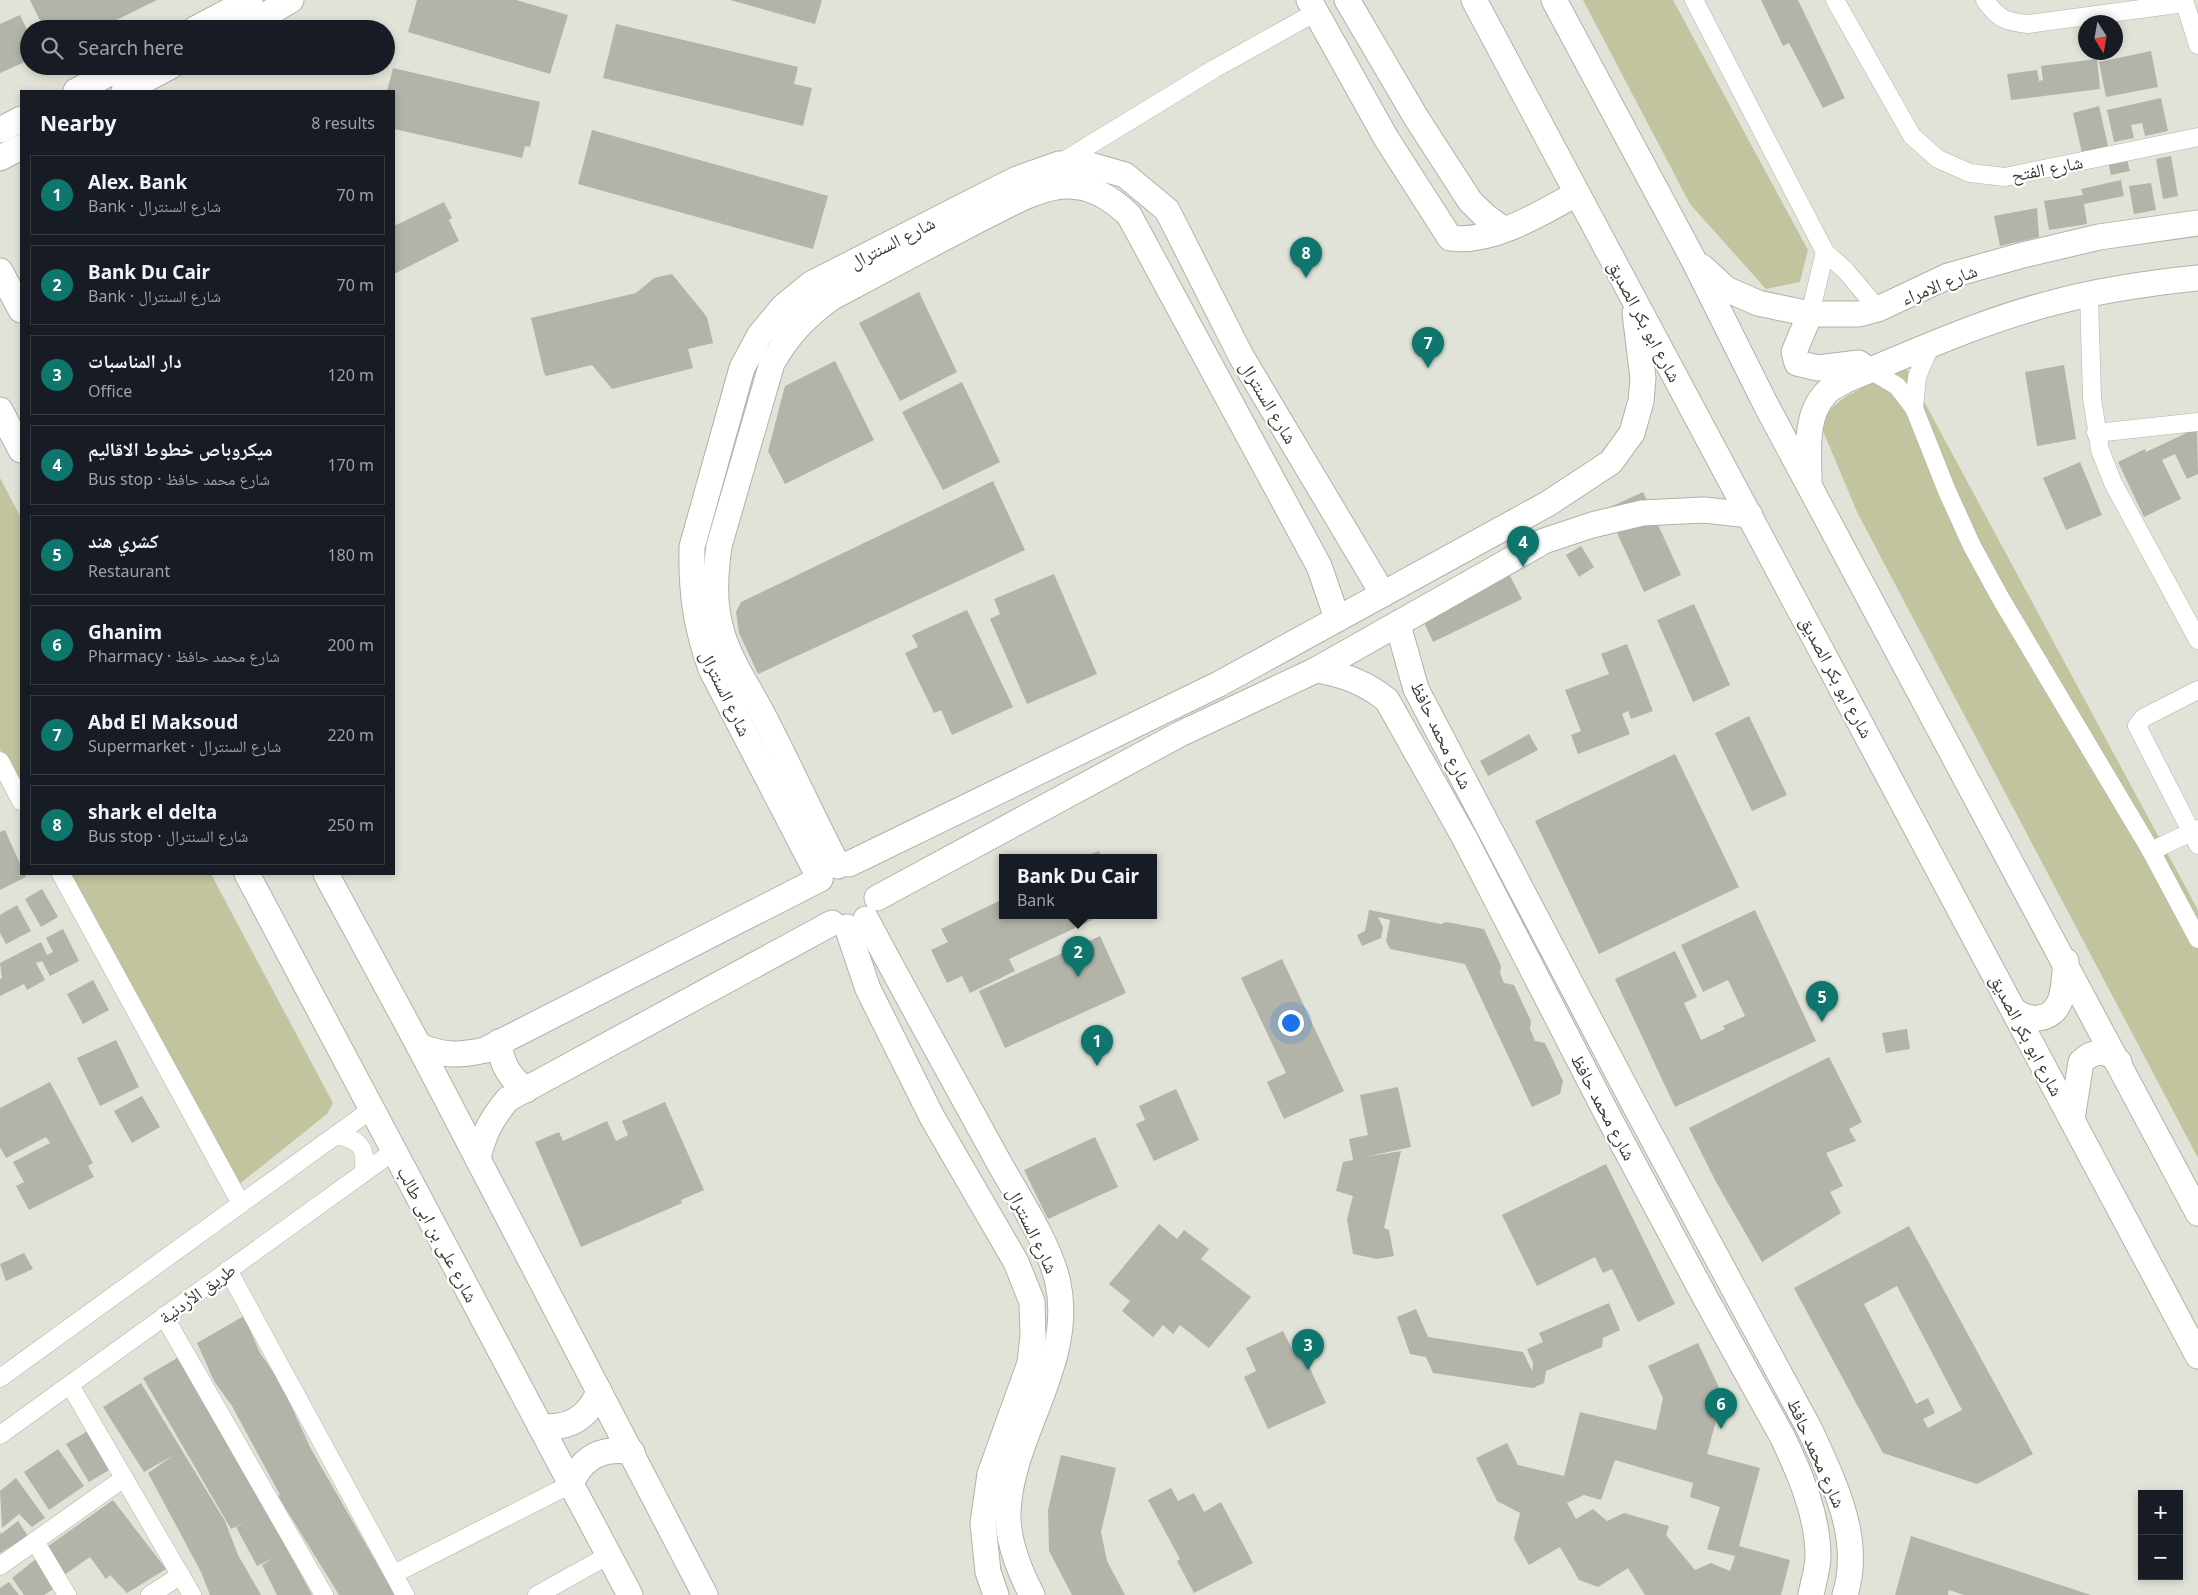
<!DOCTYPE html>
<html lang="en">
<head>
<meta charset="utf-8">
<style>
	body { margin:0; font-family:"Noto Sans","Noto Naskh Arabic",sans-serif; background:#242831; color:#f1f3f6 }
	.controls { position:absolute; right:15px; bottom:15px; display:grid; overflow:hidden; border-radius:0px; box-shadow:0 2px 8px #0003 }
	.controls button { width:45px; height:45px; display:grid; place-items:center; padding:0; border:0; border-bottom:1px solid #363941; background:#171b24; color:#f1f3f6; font:25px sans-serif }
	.compass { position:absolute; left:2078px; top:15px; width:45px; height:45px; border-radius:50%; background:#171b24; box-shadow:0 2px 8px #0003; rotate:169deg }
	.you { position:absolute; left:1290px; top:1022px; width:18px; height:18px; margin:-12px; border:4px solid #fff; border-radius:50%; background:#1a73e8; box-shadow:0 0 0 8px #1a73e833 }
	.badge { display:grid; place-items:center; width:32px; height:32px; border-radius:50%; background:#0f766e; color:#fff; font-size:16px; font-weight:700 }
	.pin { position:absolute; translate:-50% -41px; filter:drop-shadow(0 1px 2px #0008) }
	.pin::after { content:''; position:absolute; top:26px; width:18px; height:15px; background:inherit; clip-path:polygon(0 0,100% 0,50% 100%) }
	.popup { position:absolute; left:999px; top:854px; width:158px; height:65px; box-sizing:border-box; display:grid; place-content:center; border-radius:0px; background:#171b24; filter:drop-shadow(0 1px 4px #0005); font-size:16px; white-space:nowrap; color:#9ea1a6 }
	.popup b { font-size:19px; color:#f1f3f6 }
	.popup::after { content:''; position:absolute; left:50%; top:100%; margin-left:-10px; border:10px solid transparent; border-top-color:#171b24 }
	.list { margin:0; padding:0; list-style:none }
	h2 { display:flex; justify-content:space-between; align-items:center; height:65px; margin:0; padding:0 20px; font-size:21px }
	h2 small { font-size:16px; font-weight:400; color:#9ea1a6 }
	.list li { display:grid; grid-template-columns:32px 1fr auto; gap:15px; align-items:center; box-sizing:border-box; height:80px; margin:0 10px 10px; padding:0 10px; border:1px solid #363941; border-radius:0px }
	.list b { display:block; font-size:19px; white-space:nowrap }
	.list p { margin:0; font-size:16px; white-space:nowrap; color:#9ea1a6 }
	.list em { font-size:16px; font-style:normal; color:#9ea1a6 }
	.icon { flex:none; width:28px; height:28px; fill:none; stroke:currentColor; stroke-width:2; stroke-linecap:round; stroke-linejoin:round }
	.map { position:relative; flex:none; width:2198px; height:1595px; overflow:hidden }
	.search { position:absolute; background:#171b24; box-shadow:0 2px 8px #0003; left:20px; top:20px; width:375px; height:55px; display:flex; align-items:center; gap:12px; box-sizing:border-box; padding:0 18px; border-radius:28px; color:#9ea1a6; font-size:19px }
	.panel { position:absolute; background:#171b24; box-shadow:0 2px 8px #0003; left:20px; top:90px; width:375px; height:785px; border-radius:0px }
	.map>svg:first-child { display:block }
	.green { fill:#c2c49f }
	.building { fill:#b2b3a9; fill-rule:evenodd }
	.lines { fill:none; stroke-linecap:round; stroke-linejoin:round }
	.street-casing { stroke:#b1b2a7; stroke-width:19 }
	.secondary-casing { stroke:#b1b2a7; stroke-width:27 }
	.street { stroke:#fff; stroke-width:18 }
	.secondary { stroke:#fff; stroke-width:25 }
	.labels { text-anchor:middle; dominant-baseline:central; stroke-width:4.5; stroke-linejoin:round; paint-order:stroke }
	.street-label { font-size:18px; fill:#383834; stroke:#fff }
</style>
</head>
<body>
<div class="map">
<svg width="2198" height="1595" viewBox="0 0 2198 1595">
	<rect width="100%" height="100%" fill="#e2e3d8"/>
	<!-- green -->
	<g class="green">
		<polygon points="1583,0 1673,0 1808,250 1800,282 1766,289 1690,204"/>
		<polygon points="1905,366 2198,910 2198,1158 1857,512 1818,419 1845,397"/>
		<polygon points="0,478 21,518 21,788 0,749"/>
		<polygon points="68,874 211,874 333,1103 327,1114 237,1186"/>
	</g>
	<!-- building -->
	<g class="building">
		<polygon points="30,0 157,0 98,29 44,29"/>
		<polygon points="417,0 516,0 568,15 550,74 408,32"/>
		<polygon points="730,0 822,0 815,24"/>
		<polygon points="1761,0 1798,0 1845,98 1823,108 1789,43 1783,46"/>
		<polygon points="20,15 29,34 29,60 0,73 0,24"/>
		<polygon points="616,24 798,67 794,84 812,88 803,126 603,78"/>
		<polygon points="2151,51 2158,87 2106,97 2099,62"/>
		<polygon points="2097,59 2100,89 2011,100 2007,74 2037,70 2039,81 2043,80 2041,66"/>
		<polygon points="393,68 540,102 530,147 525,146 522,158 394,129 394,91 387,91"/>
		<polygon points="2161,98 2168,131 2145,136 2142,123 2131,125 2134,138 2114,142 2107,110"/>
		<polygon points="2099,106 2108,146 2082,153 2073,113"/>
		<polygon points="592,130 828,196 813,249 578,184"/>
		<polygon points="2126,156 2130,171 2111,175 2108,161"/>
		<polygon points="2171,156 2178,196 2163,199 2156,159"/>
		<polygon points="2121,180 2124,196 2084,204 2087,224 2049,230 2044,201 2083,195 2081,189"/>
		<polygon points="2151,183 2156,210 2134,214 2129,186"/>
		<polygon points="444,202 452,218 449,220 459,241 394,274 394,226"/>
		<polygon points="2037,208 2039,237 2000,246 1994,216"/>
		<polygon points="672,274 707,317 713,343 688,349 693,368 612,389 592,365 546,376 544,373 531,318 636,293 654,278"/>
		<polygon points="919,292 957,372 900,401 859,323"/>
		<polygon points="835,361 874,440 785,484 768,451 785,386"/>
		<polygon points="2064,365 2076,439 2037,446 2025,372"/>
		<polygon points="962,382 1000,462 943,490 902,412"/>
		<polygon points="2197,428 2198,474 2187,479 2175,454 2162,460 2181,499 2144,517 2118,462 2145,449 2146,452"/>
		<polygon points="2080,462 2102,515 2066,530 2043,478"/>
		<polygon points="993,481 1025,550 758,674 739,633 736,612 741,602"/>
		<polygon points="1643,492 1681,575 1644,592 1606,509"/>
		<polygon points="1581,546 1594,567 1579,577 1566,555"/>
		<polygon points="1508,572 1522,599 1433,642 1420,614"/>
		<polygon points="1054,574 1097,674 1027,704 990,619 1000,614 994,599"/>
		<polygon points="1694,604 1730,685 1693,702 1657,620"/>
		<polygon points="967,610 1013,707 952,735 941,710 934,713 905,653 918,647 912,635"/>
		<polygon points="1627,644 1653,711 1631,719 1628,711 1622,714 1630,734 1578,754 1571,735 1581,731 1565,690 1609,674 1601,654"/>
		<polygon points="1749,716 1787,795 1752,811 1715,733"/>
		<polygon points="1529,734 1538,750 1488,776 1480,761"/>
		<polygon points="1675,754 1739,887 1599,954 1535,821"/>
		<polygon points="5,830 21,866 21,874 25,874 26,877 0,890 0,832"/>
		<polygon points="1099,851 1102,858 1081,858"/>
		<polygon points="42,889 58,917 41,927 25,899"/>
		<polygon points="1003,899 1003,916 1091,916 1092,920 1009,959 1015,971 970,993 962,976 947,983 931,950 948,942 941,929"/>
		<polygon points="17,905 31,931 6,944 0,933 0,915"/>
		<polygon points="1369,910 1441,924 1446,922 1484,929 1501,966 1500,973 1504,983 1514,985 1531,1021 1530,1029 1535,1041 1545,1043 1563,1081 1560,1094 1532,1107 1465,964 1390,949 1386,941 1390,920 1378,917 1383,927 1381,938 1362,946 1357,935 1365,931"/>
		<polygon points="1755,910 1816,1041 1675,1107 1615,979 1675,951 1697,997 1684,1003 1701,1040 1725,1029 1723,1026 1745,1016 1728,980 1703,992 1681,945"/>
		<polygon points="63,929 79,961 50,976 42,961 36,963 45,980 27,990 24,984 0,996 0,979 2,978 0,963 41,942 47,955 53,952 46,938"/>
		<polygon points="1100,936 1126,993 1005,1048 979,991"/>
		<polygon points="1282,959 1344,1091 1284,1119 1267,1082 1286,1073 1241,978"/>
		<polygon points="93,980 109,1010 83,1024 67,994"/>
		<polygon points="1907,1029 1910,1049 1886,1053 1882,1033"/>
		<polygon points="116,1040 139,1087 100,1106 77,1058"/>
		<polygon points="1829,1057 1862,1122 1849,1129 1856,1141 1826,1153 1843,1186 1830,1192 1841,1213 1762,1262 1716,1182 1689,1128"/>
		<polygon points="50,1082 93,1163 88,1166 94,1177 29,1210 16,1186 24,1182 13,1162 50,1143 46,1137 6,1158 0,1147 0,1108"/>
		<polygon points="1398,1087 1411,1147 1365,1157 1401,1151 1384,1228 1389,1230 1394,1256 1377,1259 1353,1254 1347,1219 1353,1196 1336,1191 1343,1162 1353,1160 1349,1139 1368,1135 1360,1095"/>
		<polygon points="1176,1089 1199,1140 1154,1161 1136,1124 1145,1120 1139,1106"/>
		<polygon points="142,1096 160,1127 132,1143 114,1111"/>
		<polygon points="665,1102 704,1190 681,1200 682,1203 581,1247 535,1142 559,1132 563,1141 607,1121 616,1141 628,1135 622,1121"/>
		<polygon points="1095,1137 1118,1187 1048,1219 1024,1170"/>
		<polygon points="1606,1164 1675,1304 1638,1322 1612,1269 1603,1273 1595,1257 1537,1286 1502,1215"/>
		<polygon points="1159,1224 1177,1239 1184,1230 1209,1249 1201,1259 1251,1297 1209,1348 1180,1325 1173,1334 1163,1325 1153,1337 1122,1311 1130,1301 1109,1284"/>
		<path d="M1909 1226 2033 1454 1977 1484 1883 1453 1794 1288ZM1897 1286 1962 1410 1928 1428 1923 1419 1935 1413 1928 1398 1916 1404 1864 1304Z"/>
		<polygon points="24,1253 33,1269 6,1281 0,1264"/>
		<polygon points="1609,1303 1620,1330 1603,1338 1602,1347 1546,1371 1544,1383 1533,1388 1433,1373 1426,1357 1410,1354 1397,1317 1416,1309 1428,1337 1523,1352 1532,1371 1533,1363 1527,1349 1543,1342 1539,1333"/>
		<polygon points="244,1316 260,1353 280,1382 311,1449 395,1595 339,1595 278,1496 280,1495 232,1406 214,1381 197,1343"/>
		<polygon points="1283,1331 1293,1351 1300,1347 1326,1403 1268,1429 1244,1377 1256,1371 1246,1348"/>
		<path d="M1698 1343 1729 1409 1718 1414 1707 1454 1760 1468 1739 1546 1790 1560 1781 1595H1645L1628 1568 1598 1587 1579 1580 1560 1547 1529 1565 1514 1539 1520 1513 1497 1501 1476 1458 1507 1443 1518 1465 1564 1476 1580 1412 1656 1430 1663 1398 1648 1366ZM1615 1460 1693 1483 1690 1497 1720 1507 1707 1549 1735 1556 1730 1571 1711 1563 1695 1570 1666 1535 1669 1526 1624 1513 1607 1521 1593 1509 1576 1519 1567 1503 1584 1495 1601 1500Z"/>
		<polygon points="179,1357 247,1474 312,1595 277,1595 262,1565 273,1558 257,1566 236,1527 247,1521 231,1529 143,1378"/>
		<polygon points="141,1383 225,1521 238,1555 261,1595 210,1595 201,1572 148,1473 174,1455 144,1472 103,1407"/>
		<polygon points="91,1429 114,1467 89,1482 66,1444"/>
		<polygon points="58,1449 84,1486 49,1510 24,1472"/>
		<polygon points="1061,1455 1116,1468 1101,1532 1107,1561 1125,1595 1072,1595 1049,1551 1048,1510"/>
		<polygon points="16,1478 45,1518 32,1527 19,1514 2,1528 0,1491"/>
		<polygon points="1171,1488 1178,1501 1194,1493 1204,1512 1221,1502 1253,1563 1194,1593 1177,1561 1180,1559 1148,1500"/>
		<polygon points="113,1500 166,1569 127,1593 110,1575 106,1579 90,1557 64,1575 44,1549"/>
		<polygon points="18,1521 28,1536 0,1553 0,1532 1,1534"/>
		<polygon points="1911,1536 2091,1595 1964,1595 1949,1590 1948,1595 1895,1595"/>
		<polygon points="36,1559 55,1588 44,1595 24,1595 12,1578"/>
		<polygon points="9,1582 19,1595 0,1595 0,1588"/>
	</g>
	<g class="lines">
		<!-- street casing -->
		<g class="street-casing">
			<g id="street">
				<polyline points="1694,0 1825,252 1845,270 1878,309"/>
				<polyline points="1835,0 1912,136 1938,159 1970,173 2005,177 2198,137"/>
				<path d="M1985 0C1998 19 2006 22 2028 24L2185 3"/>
				<polyline points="2184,0 2198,45"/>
				<polyline points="1062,162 1214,69 1316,12"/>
				<polyline points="2089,294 2092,398 2100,450 2113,483 2198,640"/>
				<polyline points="1810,314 1825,252"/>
				<polyline points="1870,370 1897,386 1914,408 1947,491 1972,546 2001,599 2151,851 2198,939"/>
				<polyline points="1914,408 1917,377 1930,346"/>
				<polyline points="2096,433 2198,422"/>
				<polyline points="2198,690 2143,718 2137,726 2198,845"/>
				<polyline points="0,761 21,801"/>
				<polyline points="2151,851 2198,829"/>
				<polyline points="61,874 241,1204"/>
				<path d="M336 1135C360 1139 368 1149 363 1173"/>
				<polyline points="228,1270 405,1595"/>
				<polyline points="164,1316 324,1595"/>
				<polyline points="0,1378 372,1109"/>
				<polyline points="70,1385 192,1595"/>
				<polyline points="0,1435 394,1151"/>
				<polyline points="35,1541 67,1595"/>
				<polyline points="0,1566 124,1478"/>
				<polyline points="394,1574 571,1484"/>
				<polyline points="150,1595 181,1575"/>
				<polyline points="537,1595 609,1555"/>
			</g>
		</g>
		<!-- secondary casing -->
		<g class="secondary-casing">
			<g id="secondary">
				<path d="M1309 0 1386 138 1450 238C1491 244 1540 214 1576 194"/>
				<polyline points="1347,0 1417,119 1470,201 1484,215 1503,229"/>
				<polyline points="1474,0 2198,1356"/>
				<polyline points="1554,0 1693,259 1766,405 2198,1213"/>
				<polyline points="195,29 250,0"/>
				<polyline points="242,29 291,0"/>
				<polyline points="76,91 123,66"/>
				<polyline points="124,91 171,66"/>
				<polyline points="0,130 21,119"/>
				<polyline points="0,158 21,147"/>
				<polyline points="1702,267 1726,289 1758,303 1810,314 1859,314 1878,309 1948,276 2023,255 2099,237 2198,223"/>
				<polyline points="0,271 21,310"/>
				<polyline points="1810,314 1794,352 1797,363 1818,368 1859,363 1868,370"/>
				<polyline points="0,410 21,450"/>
				<path d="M1809 482C1809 452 1804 416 1826 393 1831 387 1840 384 1846 380 1913 353 1981 321 2052 303 2100 290 2149 283 2198 278"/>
				<path d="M1398 625 1416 689 1634 1104 1810 1430C1833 1481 1863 1538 1845 1595"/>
				<path d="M1316 670C1343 674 1366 683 1387 700L1464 837 1609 1118 1706 1299 1783 1438C1800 1474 1818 1515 1818 1557 1818 1569 1813 1583 1811 1595"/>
				<polyline points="849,864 1219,684 1549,503 1611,462 1632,433 1641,401 1643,378 1635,313"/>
				<path d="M838 866C812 816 789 765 763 715 749 688 731 663 722 633 713 604 715 576 719 546L772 363C789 334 804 318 831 298 881 271 930 245 980 219 1007 206 1035 188 1065 186 1091 185 1111 198 1129 215L1319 566 1337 618"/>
				<polyline points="247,874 630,1595"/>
				<polyline points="326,874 419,1046 705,1595"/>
				<path d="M820 879 711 669C696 627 691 593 692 547L742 368 759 336 783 307 811 284 993 191 1017 179 1059 164 1083 163 1125 175 1167 210 1241 356 1383 594"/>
				<polyline points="877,898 1180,734 1316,670 1544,541 1592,525 1642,513 1704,510 1750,515"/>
				<path d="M866 919C909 1000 954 1080 998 1161 1017 1195 1050 1245 1058 1283 1075 1363 1011 1434 1008 1512 1007 1541 1019 1570 1032 1595"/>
				<polyline points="847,927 868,989 932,1117 1016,1262 1032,1302 1033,1336 1030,1363 990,1474 983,1523 988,1572 996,1595"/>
				<path d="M2014 1010C2028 1022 2052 1022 2060 1001 2065 990 2064 974 2066 961"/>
				<path d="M499 1042C501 1063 509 1077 526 1090"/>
				<path d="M419 1046C445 1056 458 1056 485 1050L820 879"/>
				<path d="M2072 1119 2081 1062C2093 1050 2107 1049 2119 1062"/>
				<path d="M478 1159C483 1134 492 1118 508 1099L832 923"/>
				<path d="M540 1426C569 1430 589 1417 599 1391"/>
				<path d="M571 1484C582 1457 603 1446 632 1452"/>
			</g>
		</g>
		<!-- street -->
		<use href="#street" class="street"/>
		<!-- secondary -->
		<use href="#secondary" class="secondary"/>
	</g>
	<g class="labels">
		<!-- street labels -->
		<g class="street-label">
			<text transform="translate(2047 168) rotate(-11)">شارع الفتح</text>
			<text transform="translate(892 242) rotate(-27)">شارع السنترال</text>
			<text transform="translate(1939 284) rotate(-22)">شارع الامراء</text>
			<text transform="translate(1645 321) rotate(62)">شارع ابو بكر الصديق</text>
			<text transform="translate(1269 402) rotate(59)">شارع السنترال</text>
			<text transform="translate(1837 677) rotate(62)">شارع ابو بكر الصديق</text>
			<text transform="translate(726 693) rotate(64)">شارع السنترال</text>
			<text transform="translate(1442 735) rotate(64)">شارع محمد حافظ</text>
			<text transform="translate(2027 1035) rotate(62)">شارع ابو بكر الصديق</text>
			<text transform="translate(1604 1107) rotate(62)">شارع محمد حافظ</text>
			<text transform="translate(1033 1230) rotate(64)">شارع السنترال</text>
			<text transform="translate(438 1234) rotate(62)">شارع على بن ابى طالب</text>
			<text transform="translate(197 1293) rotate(-36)">طريق الأردنية</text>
			<text transform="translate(1817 1453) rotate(66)">شارع محمد حافظ</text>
		</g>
	</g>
</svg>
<div class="controls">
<button>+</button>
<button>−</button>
</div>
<svg class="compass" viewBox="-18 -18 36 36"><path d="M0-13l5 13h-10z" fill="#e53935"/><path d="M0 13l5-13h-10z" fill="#9ea1a6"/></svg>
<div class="you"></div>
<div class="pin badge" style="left:1097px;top:1066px">1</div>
<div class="pin badge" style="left:1078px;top:977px">2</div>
<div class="popup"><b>Bank Du Cair</b>Bank</div>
<div class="pin badge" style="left:1308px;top:1370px">3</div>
<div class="pin badge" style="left:1523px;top:567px">4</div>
<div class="pin badge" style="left:1822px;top:1022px">5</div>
<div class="pin badge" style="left:1721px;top:1429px">6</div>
<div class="pin badge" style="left:1428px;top:368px">7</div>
<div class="pin badge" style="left:1306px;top:278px">8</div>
<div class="search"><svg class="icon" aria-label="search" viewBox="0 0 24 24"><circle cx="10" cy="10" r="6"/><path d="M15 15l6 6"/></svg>Search here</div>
<section class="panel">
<h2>Nearby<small>8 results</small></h2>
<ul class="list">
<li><span class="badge">1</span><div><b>Alex. Bank</b><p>Bank · شارع السنترال</p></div><em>70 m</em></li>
<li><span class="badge">2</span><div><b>Bank Du Cair</b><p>Bank · شارع السنترال</p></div><em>70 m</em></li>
<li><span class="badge">3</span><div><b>دار المناسبات</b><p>Office</p></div><em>120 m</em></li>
<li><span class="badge">4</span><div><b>ميكروباص خطوط الاقاليم</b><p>Bus stop · شارع محمد حافظ</p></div><em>170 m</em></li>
<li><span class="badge">5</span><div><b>كشري هند</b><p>Restaurant</p></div><em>180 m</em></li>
<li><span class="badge">6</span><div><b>Ghanim</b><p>Pharmacy · شارع محمد حافظ</p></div><em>200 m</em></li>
<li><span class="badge">7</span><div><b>Abd El Maksoud</b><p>Supermarket · شارع السنترال</p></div><em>220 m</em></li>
<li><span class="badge">8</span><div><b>shark el delta</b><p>Bus stop · شارع السنترال</p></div><em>250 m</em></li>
</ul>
</section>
</div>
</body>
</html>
